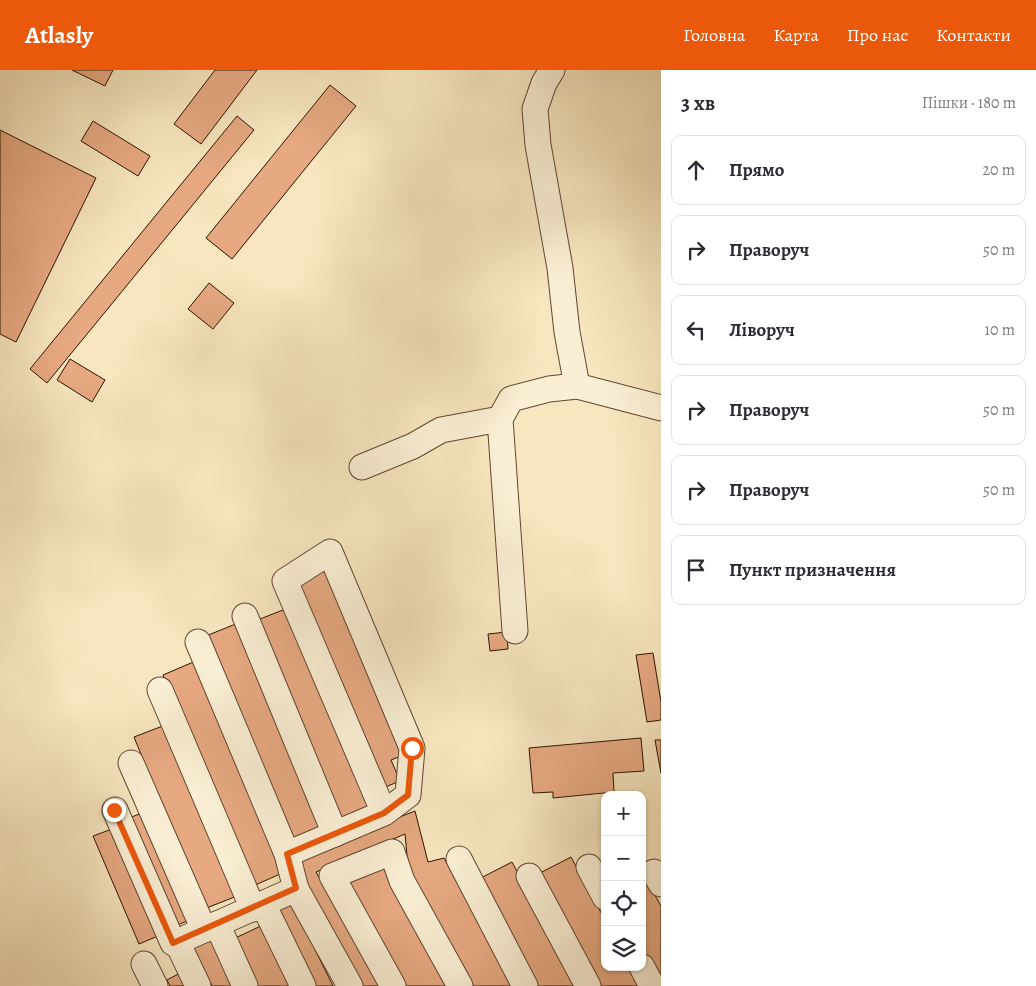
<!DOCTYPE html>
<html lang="uk">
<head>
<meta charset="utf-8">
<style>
	body { margin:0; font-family:Alegreya,serif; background:#f2f2f3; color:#2b2b33 }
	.controls { position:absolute; right:15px; bottom:15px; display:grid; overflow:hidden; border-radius:10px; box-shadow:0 1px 4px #0004 }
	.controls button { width:45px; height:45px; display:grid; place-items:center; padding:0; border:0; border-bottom:1px solid #e1e1e2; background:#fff; color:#2b2b33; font:25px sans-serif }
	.stop { position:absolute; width:15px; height:15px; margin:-11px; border:4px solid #ea580c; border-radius:50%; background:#fff }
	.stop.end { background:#ea580c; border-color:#fff; box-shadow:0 1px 5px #0008 }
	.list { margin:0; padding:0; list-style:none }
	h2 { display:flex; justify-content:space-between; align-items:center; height:65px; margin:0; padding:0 20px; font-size:21px }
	h2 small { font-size:16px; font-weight:400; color:#7c7c81 }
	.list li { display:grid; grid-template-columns:32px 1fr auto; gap:15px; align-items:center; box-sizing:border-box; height:70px; margin:0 10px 10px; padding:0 10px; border:1px solid #e1e1e2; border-radius:10px }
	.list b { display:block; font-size:19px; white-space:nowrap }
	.list em { font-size:16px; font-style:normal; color:#7c7c81 }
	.icon { flex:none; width:28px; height:28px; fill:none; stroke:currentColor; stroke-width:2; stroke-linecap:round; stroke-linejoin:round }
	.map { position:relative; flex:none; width:661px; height:916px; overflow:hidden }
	header { display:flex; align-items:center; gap:30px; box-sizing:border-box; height:70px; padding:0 25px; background:#ea580c; color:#fff }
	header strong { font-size:24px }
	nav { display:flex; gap:28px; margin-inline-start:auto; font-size:18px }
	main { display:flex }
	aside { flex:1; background:#fff }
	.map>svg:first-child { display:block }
	.building { fill:#e7a982; stroke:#2f1200 }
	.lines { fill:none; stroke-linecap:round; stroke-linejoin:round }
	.minor-casing { stroke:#614730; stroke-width:27 }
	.minor { stroke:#faefd5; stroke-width:25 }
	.route { stroke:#ea580c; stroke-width:6 }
</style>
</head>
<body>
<header>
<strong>Atlasly</strong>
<nav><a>Головна</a><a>Карта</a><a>Про нас</a><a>Контакти</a></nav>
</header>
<main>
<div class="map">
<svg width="661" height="916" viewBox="0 0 661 916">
	<rect width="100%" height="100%" fill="#f7e6bf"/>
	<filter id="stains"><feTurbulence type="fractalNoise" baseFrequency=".004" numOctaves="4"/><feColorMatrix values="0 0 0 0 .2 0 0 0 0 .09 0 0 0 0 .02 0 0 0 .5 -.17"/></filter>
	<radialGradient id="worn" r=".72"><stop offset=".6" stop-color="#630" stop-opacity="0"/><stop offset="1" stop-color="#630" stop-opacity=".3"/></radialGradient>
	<!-- building -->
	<g class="building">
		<polygon points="72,0 113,0 105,16"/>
		<polygon points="215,0 257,0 201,74 174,54"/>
		<polygon points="330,15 356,36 232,189 206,168"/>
		<polygon points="237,46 254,60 47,313 30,299"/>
		<polygon points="93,51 150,86 138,106 81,71"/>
		<polygon points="0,60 96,108 16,272 0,264"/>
		<polygon points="209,213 234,233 213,259 188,239"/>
		<polygon points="70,289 105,310 92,332 57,310"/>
		<polygon points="328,496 406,684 391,690 400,711 383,718 295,509"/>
		<polygon points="288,538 372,737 340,751 255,551"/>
		<polygon points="238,553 321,759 289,772 206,566"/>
		<polygon points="507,562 508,579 490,581 488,564"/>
		<polygon points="653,583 661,632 661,650 647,652 636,585"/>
		<polygon points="198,590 287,801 253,816 163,605"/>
		<polygon points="168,654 237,826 204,839 134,667"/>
		<polygon points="641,668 644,701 613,703 614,722 553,728 553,722 533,723 529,678"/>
		<polygon points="655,670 661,670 661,703"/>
		<polygon points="147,741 192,849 175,856 129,748"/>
		<polygon points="415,741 428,792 444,788 512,916 469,916 409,807 405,764 316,802 380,916 362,916 301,805 295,788"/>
		<polygon points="112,759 158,866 139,874 93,766"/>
		<polygon points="571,787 605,850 605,897 630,897 640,916 600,916 540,803"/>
		<polygon points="379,790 448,916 405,916 346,808"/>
		<polygon points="512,792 577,916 536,916 479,809"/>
		<polygon points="642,802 661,836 661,914 642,879"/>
		<polygon points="291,831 333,916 312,916 274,839"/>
		<polygon points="263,855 291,916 252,916 231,870"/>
		<polygon points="211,870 234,916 212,916 194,878"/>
		<polygon points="180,903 187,916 170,916 167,910"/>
	</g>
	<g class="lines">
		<!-- minor casing -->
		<g class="minor-casing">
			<g id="minor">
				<polyline points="552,0 544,13 535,39 538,75 560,198 567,262 577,316"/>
				<polyline points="362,397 413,376 441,360 500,349"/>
				<polyline points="245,546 335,764"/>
				<polyline points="515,561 500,349 511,329 549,319 577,316 661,338"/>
				<polyline points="198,572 287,784 384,743 408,725 412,678 330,482 285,511 384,743"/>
				<polyline points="160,620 253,839"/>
				<polyline points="131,693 204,860"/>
				<polyline points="115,740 173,873 177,872 198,916"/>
				<polyline points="459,789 525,916"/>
				<polyline points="589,797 605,827"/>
				<polyline points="654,802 661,814"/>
				<polyline points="529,806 588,916"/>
				<polyline points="296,819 350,916"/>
				<polyline points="263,834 303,916"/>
				<polyline points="217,854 245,916"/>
				<polyline points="188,867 296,819 287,784"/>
				<polyline points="144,894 155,916"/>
				<polyline points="642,897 652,916"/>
				<polyline points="393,916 332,806 392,782 402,811 460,916"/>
			</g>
		</g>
		<!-- minor -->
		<use href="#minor" class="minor"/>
	</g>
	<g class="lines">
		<!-- route -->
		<polyline class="route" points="114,740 173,873 296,818 287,784 384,743 408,725 412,678"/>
	</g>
	<rect width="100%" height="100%" filter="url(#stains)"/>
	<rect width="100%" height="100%" fill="url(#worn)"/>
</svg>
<div class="controls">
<button>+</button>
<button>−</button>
<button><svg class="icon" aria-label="locate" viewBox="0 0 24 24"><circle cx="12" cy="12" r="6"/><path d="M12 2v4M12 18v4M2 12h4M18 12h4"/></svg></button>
<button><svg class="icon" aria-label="layers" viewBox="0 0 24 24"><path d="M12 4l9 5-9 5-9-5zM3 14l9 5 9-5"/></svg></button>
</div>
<div class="stop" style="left:412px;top:678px"></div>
<div class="stop end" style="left:114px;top:740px"></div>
</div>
<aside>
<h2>3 хв<small>Пішки · 180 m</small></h2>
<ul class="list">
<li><svg class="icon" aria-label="ahead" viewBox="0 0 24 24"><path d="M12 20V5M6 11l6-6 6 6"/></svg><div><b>Прямо</b></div><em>20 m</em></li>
<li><svg class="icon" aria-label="right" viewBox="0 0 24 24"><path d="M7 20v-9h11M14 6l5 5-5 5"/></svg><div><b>Праворуч</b></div><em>50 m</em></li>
<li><svg class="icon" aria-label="left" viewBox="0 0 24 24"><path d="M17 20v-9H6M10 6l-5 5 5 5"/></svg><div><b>Ліворуч</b></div><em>10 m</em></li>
<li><svg class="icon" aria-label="right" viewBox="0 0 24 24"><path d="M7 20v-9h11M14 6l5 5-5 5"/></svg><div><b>Праворуч</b></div><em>50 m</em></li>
<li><svg class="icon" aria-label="right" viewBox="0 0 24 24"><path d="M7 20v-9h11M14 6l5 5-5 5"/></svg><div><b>Праворуч</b></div><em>50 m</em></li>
<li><svg class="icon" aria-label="arrive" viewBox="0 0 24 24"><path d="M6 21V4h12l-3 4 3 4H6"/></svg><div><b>Пункт призначення</b></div></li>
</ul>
</aside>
</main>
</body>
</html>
